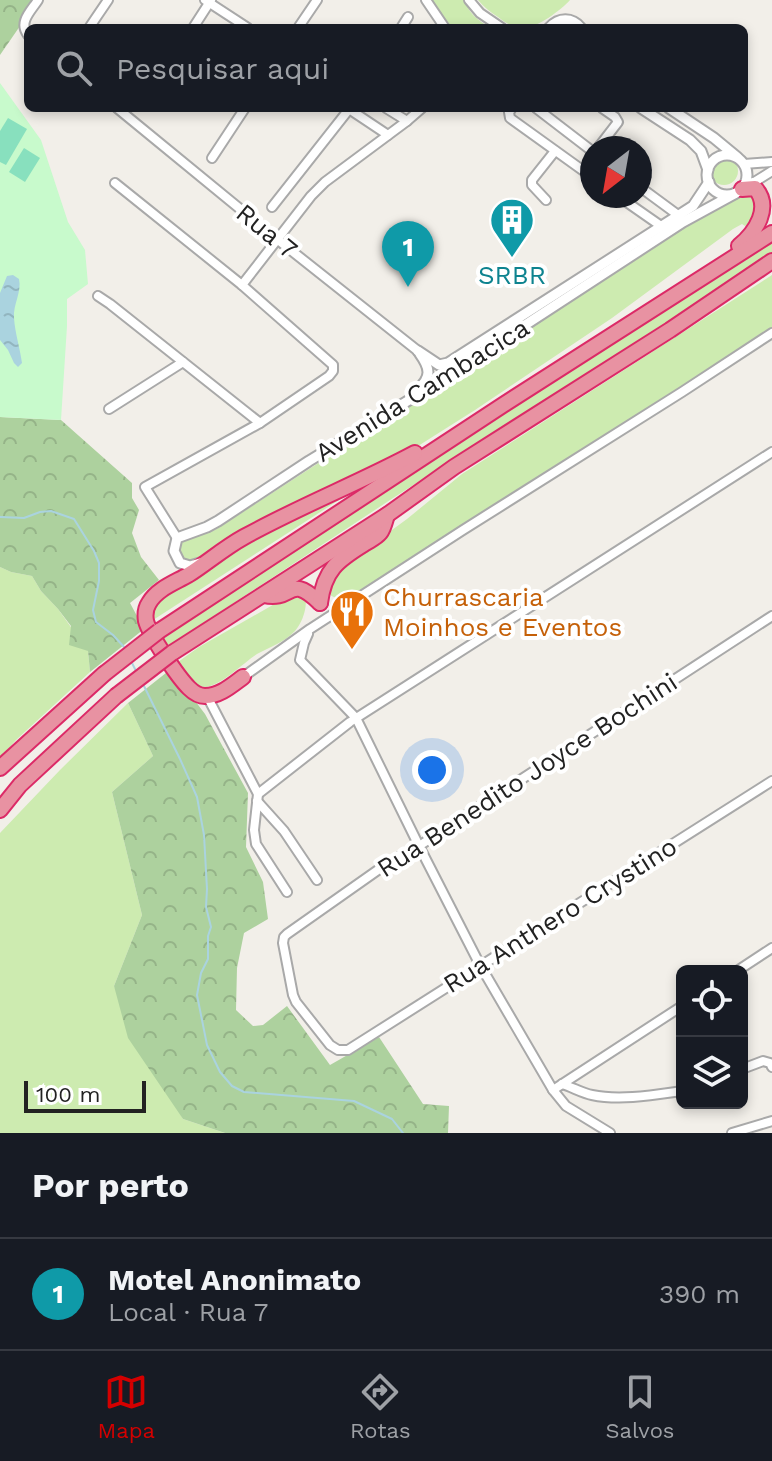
<!DOCTYPE html>
<html lang="pt">
<head>
<meta charset="utf-8">
<style>
	body { margin:0; font-family:"Work Sans",sans-serif; background:#20242c; color:#f1f3f6 }
	.controls { position:absolute; right:24px; bottom:24px; display:grid; overflow:hidden; border-radius:12px; box-shadow:0 4px 12px #0003 }
	.controls button { width:72px; height:72px; display:grid; place-items:center; padding:0; border:0; border-bottom:2px solid #363941; background:#171b24; color:#f1f3f6; font:40px sans-serif }
	.compass { position:absolute; left:580px; top:136px; width:72px; height:72px; border-radius:50%; background:#171b24; box-shadow:0 4px 12px #0003; rotate:211deg }
	.scale { position:absolute; left:24px; bottom:20px; width:122px; box-sizing:border-box; padding-left:8px; border:4px solid #222; border-top:0; font-size:22px; line-height:28px; white-space:nowrap; color:#222; -webkit-text-stroke:6px #fff; paint-order:stroke }
	.you { position:absolute; left:432px; top:770px; width:28px; height:28px; margin:-20px; border:6px solid #fff; border-radius:50%; background:#1a73e8; box-shadow:0 0 0 12px #1a73e833 }
	.badge { display:grid; place-items:center; width:52px; height:52px; border-radius:50%; background:#d40000; color:#fff; font-size:26px; font-weight:700 }
	.pin { position:absolute; translate:-50% -66px; filter:drop-shadow(0 2px 4px #0008) }
	.pin::after { content:''; position:absolute; top:42px; width:28px; height:24px; background:inherit; clip-path:polygon(0 0,100% 0,50% 100%) }
	.list { margin:0; padding:0; list-style:none }
	h2 { display:flex; justify-content:space-between; align-items:center; height:104px; margin:0; padding:0 32px; font-size:34px }
	h2 small { font-size:26px; font-weight:400; color:#9ea1a6 }
	.list li { display:grid; grid-template-columns:52px 1fr auto; gap:24px; align-items:center; box-sizing:border-box; height:112px; padding:0 32px; border-top:2px solid #363941 }
	.list b { display:block; font-size:30px; white-space:nowrap }
	.list p { margin:0; font-size:26px; white-space:nowrap; color:#9ea1a6 }
	.list em { font-size:26px; font-style:normal; color:#9ea1a6 }
	.icon { flex:none; width:44px; height:44px; fill:none; stroke:currentColor; stroke-width:2; stroke-linecap:round; stroke-linejoin:round }
	.map { position:relative; flex:none; width:772px; height:1133px; overflow:hidden }
	.search { position:absolute; background:#171b24; box-shadow:0 4px 12px #0003; left:24px; right:24px; top:24px; height:88px; display:flex; align-items:center; gap:20px; box-sizing:border-box; padding:0 28px; border-radius:12px; color:#9ea1a6; font-size:30px }
	.sheet { height:216px; background:#171b24 }
	nav { display:flex; justify-content:space-around; align-items:center; box-sizing:border-box; height:112px; border-top:2px solid #363941; background:#171b24; font-size:22px; color:#9ea1a6 }
	nav a { display:grid; justify-items:center; gap:4px }
	nav .on { color:#d40000 }
	.map>svg:first-child { display:block }
	.grass { fill:#cdebb0 }
	.forest { fill:url(#forest-crowns) }
	.park { fill:#c8facc }
	.pitch { fill:#88e0be }
	.water { fill:url(#water-ripples) }
	.lines { fill:none; stroke-linecap:round; stroke-linejoin:round }
	.stream { stroke:#aad3df; stroke-width:2 }
	.minor-casing { stroke:#a9a9a9; stroke-width:12 }
	.tertiary-casing { stroke:#a9a9a9; stroke-width:13 }
	.motorway-casing { stroke:#dc2a67; stroke-width:18 }
	.minor { stroke:#fff; stroke-width:8 }
	.tertiary { stroke:#fff; stroke-width:9 }
	.motorway { stroke:#e892a2; stroke-width:14 }
	.motorway-bridge-casing { stroke:#dc2a67; stroke-width:18; stroke-linecap:butt }
	.motorway-bridge { stroke:#e892a2; stroke-width:14 }
	.labels { text-anchor:middle; dominant-baseline:central; stroke-width:8; stroke-linejoin:round; paint-order:stroke }
	.street-label { font-size:26px; fill:#222; stroke:#fff }
	.culture-label { font-size:26px; fill:#0d838f; stroke:#fff }
	.food-label { font-size:26px; fill:#c56008; stroke:#fff; text-anchor:start }
</style>
</head>
<body>
<div class="map">
<svg width="772" height="1133" viewBox="0 0 772 1133">
	<defs>
		<pattern id="forest-crowns" width="20" height="18" patternUnits="userSpaceOnUse" patternTransform="scale(2)"><rect width="20" height="18" fill="#add19e"/><path d="M2 6a3 3 0 1 1 6 0M12 15a3 3 0 1 1 6 0" fill="none" stroke="#95b388"/></pattern>
		<pattern id="water-ripples" width="26" height="14" patternUnits="userSpaceOnUse" patternTransform="scale(2)"><rect width="26" height="14" fill="#aad3df"/><path d="M2 4q2-2 4 0t4 0M15 11q2-2 4 0t4 0" fill="none" stroke="#92b5bf"/></pattern>
	</defs>
	<rect width="100%" height="100%" fill="#f2efe9"/>
	<!-- grass -->
	<g class="grass">
		<path d="M430 0H466C468 15 479 19 489 28H452Z"/>
		<path d="M478 0H570C561 10 535 30 521 28 512 27 504 22 498 17 490 12 484 7 478 0Z"/>
		<circle cx="724" cy="171" r="14"/>
		<path d="M749 189 754 191 760 218 745 226 742 224 733 229 612 318 475 410 407 453 193 563C182 559 179 557 178 545L181 541 215 530 686 225Z"/>
		<polygon points="772,242 772,253 745,272 390,500 167,647 163,639 180,626 396,483"/>
		<path d="M772 275V327L761 336 362 591C351 596 335 604 327 591L337 570 407 519 462 474Z"/>
		<polygon points="337,496 342,498 150,622 152,610 160,598 245,541"/>
		<polygon points="0,567 11,572 32,576 41,591 58,609 88,651 90,672 16,740 0,758"/>
		<path d="M292 594 305 597C308 607 302 623 295 631 285 642 270 647 257 654 244 662 220 687 204 687 190 687 184 672 178 662L199 647Z"/>
		<polygon points="128,703 153,756 112,792 142,915 114,986 183,1119 225,1133 0,1133 0,833 60,770"/>
	</g>
	<!-- forest -->
	<g class="forest">
		<polygon points="0,0 38,0 0,55"/>
		<polygon points="0,417 61,420 132,483 132,498 139,510 132,533 141,557 159,580 130,603 144,629 90,672 88,651 69,645 71,626 58,609 41,591 32,576 11,572 0,567"/>
		<polygon points="171,669 205,714 248,793 246,847 263,882 268,919 244,933 237,968 236,1010 253,1026 263,1025 287,1006 330,1065 379,1037 423,1104 449,1106 448,1133 225,1133 183,1119 128,1038 114,986 142,915 112,792 153,756 128,703"/>
	</g>
	<!-- park -->
	<polygon class="park" points="0,83 41,140 68,222 85,250 88,284 67,299 67,326 61,420 0,417"/>
	<!-- pitch -->
	<g class="pitch">
		<polygon points="8,118 27,129 6,165 0,162 0,131"/>
		<polygon points="24,148 40,158 25,182 9,172"/>
	</g>
	<!-- water -->
	<path class="water" d="M13 275 19 279C22 292 13 304 14 318 15 333 20 348 22 363L18 367 14 363 8 350 0 340V293L7 276Z"/>
	<g class="lines">
		<!-- stream -->
		<g class="stream">
			<polyline points="0,517 24,518 40,512 51,511 74,519 94,551 99,563 99,581 93,610 96,622 113,635 125,648"/>
			<polyline points="131,661 137,673"/>
			<polyline points="142,682 180,759 197,797 204,835 207,889 206,907 211,927 208,936 208,959 201,973 197,995 207,1045 220,1072 232,1086 244,1092 354,1101 392,1119 403,1133"/>
		</g>
		<!-- minor casing -->
		<g class="minor-casing">
			<g id="minor">
				<polyline points="205,0 248,28"/>
				<polyline points="426,0 445,28"/>
				<polyline points="469,0 480,13 502,28"/>
				<polyline points="89,28 108,0"/>
				<polyline points="193,28 211,0"/>
				<polyline points="298,28 317,0"/>
				<polyline points="401,28 408,17"/>
				<path d="M28 35C18 22 31 11 38 0"/>
				<polyline points="117,108 278,240 418,351"/>
				<polyline points="386,108 407,121"/>
				<polyline points="512,108 509,112 510,118 592,177"/>
				<polyline points="536,108 592,151"/>
				<polyline points="349,109 388,135"/>
				<polyline points="598,148 618,122 615,117 602,108"/>
				<polyline points="212,158 245,108"/>
				<polyline points="744,164 772,162"/>
				<polyline points="115,183 242,285 333,365 333,371 329,376 260,423 145,487 177,538"/>
				<polyline points="746,184 756,181 772,171"/>
				<polyline points="640,187 678,215"/>
				<polyline points="618,196 661,226"/>
				<polyline points="546,200 532,185 532,180 555,151"/>
				<polyline points="272,207 350,108"/>
				<polyline points="242,285 311,196 325,182 407,121 422,108"/>
				<polyline points="98,296 110,304 260,423"/>
				<polyline points="109,409 183,362"/>
				<polyline points="772,616 419,846 385,865 287,934 284,937 283,943 293,995 296,1002 330,1045 338,1050 348,1050 772,781"/>
				<polyline points="308,634 304,643 300,660 356,718 419,846 480,965 553,1090 566,1106 610,1133"/>
				<polyline points="243,677 310,629 463,530 682,392 772,333"/>
				<polyline points="207,696 258,794 254,830 256,844 287,892"/>
				<polyline points="258,794 350,722 772,452"/>
				<polyline points="257,801 284,831 317,880"/>
				<polyline points="737,971 772,948"/>
				<polyline points="742,1069 763,1061 770,1063 772,1067"/>
				<path d="M562 1084C572 1087 582 1093 592 1095 620 1101 654 1095 682 1091"/>
				<polyline points="553,1090 682,1006"/>
				<polyline points="732,1133 772,1121"/>
			</g>
		</g>
		<!-- tertiary casing -->
		<g class="tertiary-casing">
			<g id="tertiary">
				<path d="M549 28C559 17 572 17 581 28"/>
				<polyline points="641,108 690,140 701,151 708,170"/>
				<polyline points="669,108 714,138 737,157"/>
				<circle cx="727" cy="175" r="20"/>
				<polyline points="418,351 439,365 448,363 693,206 709,182"/>
				<path d="M418 389C432 377 430 368 420 354"/>
				<polyline points="200,563 190,566 180,563 174,551 177,538 207,527 218,521 309,461 424,391 683,222 736,193"/>
			</g>
		</g>
		<!-- motorway casing -->
		<g class="motorway-casing">
			<g id="motorway">
				<path d="M739 246C756 232 772 207 755 188L742 189"/>
				<path d="M264 595C294 602 288 572 320 603"/>
				<path d="M320 603C324 570 338 560 364 544 370 540 376 538 380 533 384 528 385 521 387 515"/>
				<polyline points="159,631 503,405 772,233"/>
				<polyline points="172,653 387,515 454,467 670,330 772,261"/>
				<path d="M243 677C232 685 220 696 205 696 199 696 193 692 189 688 178 677 150 636 146 621 145 615 145 609 149 603 157 589 174 583 188 575 207 563 224 548 244 537 300 506 359 483 415 453"/>
				<polyline points="0,768 104,674"/>
				<polyline points="0,810 20,785 116,696"/>
			</g>
		</g>
		<!-- minor -->
		<use href="#minor" class="minor"/>
		<!-- tertiary -->
		<use href="#tertiary" class="tertiary"/>
		<!-- motorway -->
		<use href="#motorway" class="motorway"/>
		<!-- motorway-bridge casing -->
		<g class="motorway-bridge-casing">
			<g id="motorway-bridge">
				<polyline points="104,674 159,631"/>
				<polyline points="116,696 172,653"/>
			</g>
		</g>
		<!-- motorway-bridge -->
		<use href="#motorway-bridge" class="motorway-bridge"/>
	</g>
	<!-- icons -->
	<defs>
		<g id="building-pin" transform="scale(2.3)"><path d="M0 17L-7.5 6A9.5 9.5 0 1 1 7.5 6Z" fill="#0f9aa8" stroke="#fff"/><path d="M-4-6H4V6H1V3H-1V6H-4ZM-2.5-4.3h1.7v1.8h-1.7ZM.8-4.3h1.7v1.8H.8ZM-2.5-1h1.7V.8h-1.7ZM.8-1h1.7V.8H.8Z" fill="#fff"/></g>
		<g id="restaurant-pin" transform="scale(2.3)"><path d="M0 17L-7.5 6A9.5 9.5 0 1 1 7.5 6Z" fill="#e8710a" stroke="#fff"/><path d="M-5-6h1v4h1v-4h1v4h1v-4h1v5L-1.5 .5V6h-2V.5L-5-1ZM5-6V6H3V1.5H1.5Q1.5-4 5-6Z" fill="#fff"/></g>
	</defs>
	<g fill-rule="evenodd">
		<use href="#building-pin" x="512" y="220"/>
		<use href="#restaurant-pin" x="352" y="612"/>
	</g>
	<g class="labels">
		<!-- street labels -->
		<g class="street-label">
			<text transform="translate(267 231) rotate(39)">Rua 7</text>
			<text transform="translate(422 390) rotate(-32)">Avenida Cambacica</text>
			<text transform="translate(527 775) rotate(-33)">Rua Benedito Joyce Bochini</text>
			<text transform="translate(560 915) rotate(-32)">Rua Anthero Crystino</text>
		</g>
		<!-- culture labels -->
		<g class="culture-label">
			<text x="512" y="275">SRBR</text>
		</g>
		<!-- food labels -->
		<g class="food-label">
			<text x="383" y="597">Churrascaria<tspan x="383" dy="30">Moinhos e Eventos</tspan></text>
		</g>
	</g>
</svg>
<div class="controls">
<button><svg class="icon" aria-label="locate" viewBox="0 0 24 24"><circle cx="12" cy="12" r="6"/><path d="M12 2v4M12 18v4M2 12h4M18 12h4"/></svg></button>
<button><svg class="icon" aria-label="layers" viewBox="0 0 24 24"><path d="M12 4l9 5-9 5-9-5zM3 14l9 5 9-5"/></svg></button>
</div>
<svg class="compass" viewBox="-18 -18 36 36"><path d="M0-13l5 13h-10z" fill="#e53935"/><path d="M0 13l5-13h-10z" fill="#9ea1a6"/></svg>
<div class="scale">100 m</div>
<div class="you"></div>
<div class="pin badge" style="left:408px;top:287px;background:#0f9aa8">1</div>
<div class="search"><svg class="icon" aria-label="search" viewBox="0 0 24 24"><circle cx="10" cy="10" r="6"/><path d="M15 15l6 6"/></svg>Pesquisar aqui</div>
</div>
<section class="sheet">
<h2>Por perto<small></small></h2>
<ul class="list">
<li><span class="badge" style="background:#0f9aa8">1</span><div><b>Motel Anonimato</b><p>Local · Rua 7</p></div><em>390 m</em></li>
</ul>
</section>
<nav>
<a class="on"><svg class="icon" aria-label="map" viewBox="0 0 24 24"><path d="M3 6l6-2 6 2 6-2v14l-6 2-6-2-6 2zM9 4v14M15 6v14"/></svg>Mapa</a>
<a><svg class="icon" aria-label="directions" viewBox="0 0 24 24"><path d="M12 3l9 9-9 9-9-9zM9 14v-3h6M13 9l2 2-2 2"/></svg>Rotas</a>
<a><svg class="icon" aria-label="saved" viewBox="0 0 24 24"><path d="M7 4h10v16l-5-4-5 4z"/></svg>Salvos</a>
</nav>
</body>
</html>
